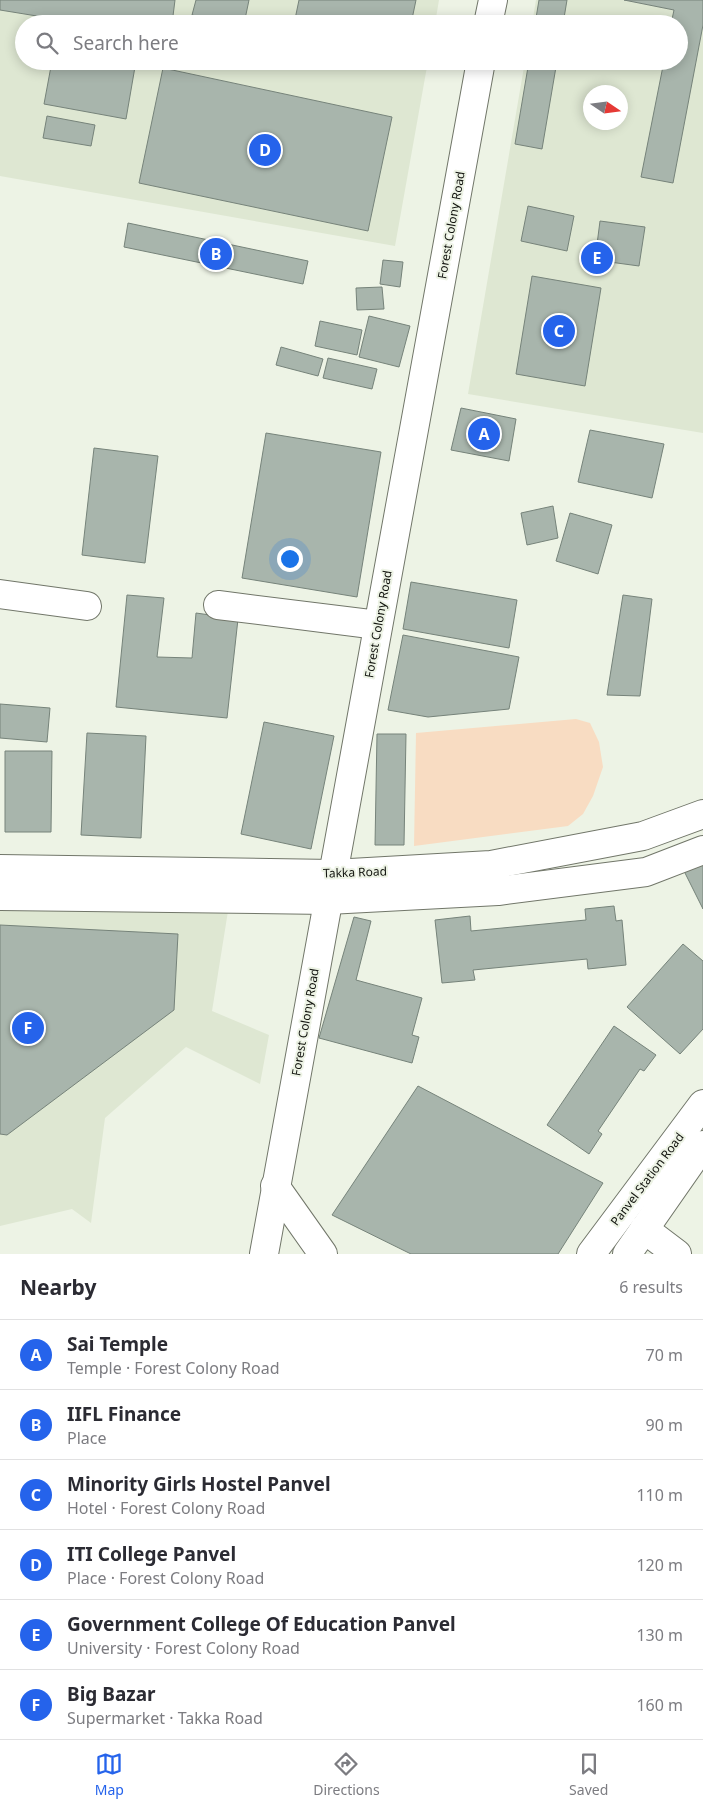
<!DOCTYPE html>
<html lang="en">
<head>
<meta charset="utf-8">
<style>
	body { margin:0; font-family:"Noto Sans",sans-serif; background:#f7f7f7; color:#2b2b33 }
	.compass { position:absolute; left:583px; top:85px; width:45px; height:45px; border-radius:50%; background:#fff; box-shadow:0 2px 12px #0003; rotate:103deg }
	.you { position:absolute; left:289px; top:558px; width:18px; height:18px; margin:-12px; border:4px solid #fff; border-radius:50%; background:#1a73e8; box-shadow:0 0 0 8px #1a73e833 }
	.badge { display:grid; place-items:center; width:32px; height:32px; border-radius:50%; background:#2563eb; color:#fff; font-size:16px; font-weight:700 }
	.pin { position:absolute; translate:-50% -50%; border:2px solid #fff; box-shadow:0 1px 5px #0006 }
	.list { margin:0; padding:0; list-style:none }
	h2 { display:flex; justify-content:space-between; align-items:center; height:65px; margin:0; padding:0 20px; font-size:21px }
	h2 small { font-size:16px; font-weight:400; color:#7c7c81 }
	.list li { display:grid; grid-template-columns:32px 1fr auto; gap:15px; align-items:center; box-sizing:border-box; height:70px; padding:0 20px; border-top:1px solid #e1e1e2 }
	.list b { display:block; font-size:19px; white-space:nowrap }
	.list p { margin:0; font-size:16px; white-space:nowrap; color:#7c7c81 }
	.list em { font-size:16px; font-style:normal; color:#7c7c81 }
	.icon { flex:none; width:28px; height:28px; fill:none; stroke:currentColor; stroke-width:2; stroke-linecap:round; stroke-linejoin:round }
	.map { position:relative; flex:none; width:703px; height:1254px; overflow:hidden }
	.search { position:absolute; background:#fff; box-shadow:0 2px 12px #0003; left:15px; right:15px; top:15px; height:55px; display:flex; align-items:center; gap:12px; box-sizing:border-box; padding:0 18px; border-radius:28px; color:#7c7c81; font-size:19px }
	.sheet { height:485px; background:#fff }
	nav { display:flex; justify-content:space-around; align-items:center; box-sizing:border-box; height:70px; border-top:1px solid #e1e1e2; background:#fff; font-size:14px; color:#7c7c81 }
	nav a { display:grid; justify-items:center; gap:2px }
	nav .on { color:#2563eb }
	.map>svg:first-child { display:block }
	.built { fill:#dee7d2; fill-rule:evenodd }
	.green { fill:#f8dcc2 }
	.building { fill:#a8b5ac; stroke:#76837a }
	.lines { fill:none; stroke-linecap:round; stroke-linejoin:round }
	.minor-casing { stroke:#717669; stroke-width:30 }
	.major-casing { stroke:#717669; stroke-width:30 }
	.minor { stroke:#fff; stroke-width:28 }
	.major { stroke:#fff; stroke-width:28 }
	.labels { text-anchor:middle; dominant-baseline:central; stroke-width:4; stroke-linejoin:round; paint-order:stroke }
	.street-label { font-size:12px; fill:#12140f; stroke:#edf3e5 }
</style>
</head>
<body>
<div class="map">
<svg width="703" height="1254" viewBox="0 0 703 1254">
	<rect width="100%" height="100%" fill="#edf3e5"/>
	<!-- built -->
	<g class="built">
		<polygon points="0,0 439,0 435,24 24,24 24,61 428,61 395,246 0,176"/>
		<path d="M536 0H703V433L468 394 525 61H679V24H532ZM590 92H620V122H590Z"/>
		<polygon points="0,898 228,911 212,1011 269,1035 260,1084 186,1047 105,1118 91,1223 72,1209 0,1226"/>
	</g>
	<!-- green -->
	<polygon class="green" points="576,719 590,723 599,742 603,767 593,796 583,814 568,826 414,846 416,733"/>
	<!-- building -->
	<g class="building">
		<polygon points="0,0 175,0 172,24 86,24 0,10"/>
		<polygon points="196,0 249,0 244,24 232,24 192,15"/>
		<polygon points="299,0 416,0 411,24 294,24"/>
		<polygon points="539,0 567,0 563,24 535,24"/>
		<polygon points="624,0 703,0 703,25 673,183 641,177 664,61 679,61 679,24 671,24 674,10"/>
		<polygon points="52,61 136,61 126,119 44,104"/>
		<polygon points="529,61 557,61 542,149 515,144"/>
		<polygon points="163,68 392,117 368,231 139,183"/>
		<polygon points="47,116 95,125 91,146 43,138"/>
		<polygon points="528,206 574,216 567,251 521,241"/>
		<polygon points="600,221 645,227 639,266 595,260"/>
		<polygon points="128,223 308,261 303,284 124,247"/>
		<polygon points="383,260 403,262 400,287 380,284"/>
		<polygon points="532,276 601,288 585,386 516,374"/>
		<polygon points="382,287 384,309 357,310 356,288"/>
		<polygon points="369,316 410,326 399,367 359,357"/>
		<polygon points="320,321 362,330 357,355 315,346"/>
		<polygon points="281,347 323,359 318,376 276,365"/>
		<polygon points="328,358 377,369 372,389 323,378"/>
		<polygon points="461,408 516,419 509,461 451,450"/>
		<polygon points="590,430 664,444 652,498 578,482"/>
		<polygon points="266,433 381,452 357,597 242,578"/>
		<polygon points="94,448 158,456 145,563 82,555"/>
		<polygon points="553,506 558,538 527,545 521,513"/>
		<polygon points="570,513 612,525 598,574 556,561"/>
		<polygon points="411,582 517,600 509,648 403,629"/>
		<polygon points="127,595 164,598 157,657 192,658 196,613 238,619 227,718 116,707"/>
		<polygon points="623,595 652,599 640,696 607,695"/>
		<polygon points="403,635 519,657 509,709 428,717 388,710"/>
		<polygon points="0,704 50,708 47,742 0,738"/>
		<polygon points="264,722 334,736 311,849 241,834"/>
		<polygon points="87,733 146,736 141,838 81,835"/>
		<polygon points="377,734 406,734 404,845 375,845"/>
		<polygon points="5,751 52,751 51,832 5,832"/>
		<polygon points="703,859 703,909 681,865"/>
		<polygon points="614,906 616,921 622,920 626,965 588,969 587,959 473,970 475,980 442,983 435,920 470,916 471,931 586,920 585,909"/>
		<polygon points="354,917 371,921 356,980 422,998 412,1035 419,1037 412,1063 319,1038"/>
		<polygon points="0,925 178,934 174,1010 7,1135 0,1134"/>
		<polygon points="683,944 703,961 703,1029 680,1054 627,1007"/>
		<polygon points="614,1026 656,1055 644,1071 640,1069 598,1131 602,1134 589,1154 547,1125"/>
		<polygon points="418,1086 603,1183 558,1254 411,1254 332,1215"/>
	</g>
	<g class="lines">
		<!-- minor casing -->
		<g class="minor-casing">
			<g id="minor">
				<polyline points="488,24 493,0"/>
				<polyline points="0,594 87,606"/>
				<polyline points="218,605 378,625"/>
				<polyline points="0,869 333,874 491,865 643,836 703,814"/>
				<polyline points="0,896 328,900 498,891 646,872 703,850"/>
				<polyline points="275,1186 323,1254"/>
				<polyline points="644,1229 677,1254"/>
				<polyline points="264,1254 481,61"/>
			</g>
		</g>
		<!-- major casing -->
		<g class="major-casing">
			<g id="major">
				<polyline points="591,1254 703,1104"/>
				<polyline points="627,1254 703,1145"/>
			</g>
		</g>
		<!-- minor -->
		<use href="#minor" class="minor"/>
		<!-- major -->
		<use href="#major" class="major"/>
	</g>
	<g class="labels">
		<!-- street labels -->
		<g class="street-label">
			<text transform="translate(451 225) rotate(-80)">Forest Colony Road</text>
			<text transform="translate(378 624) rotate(-80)">Forest Colony Road</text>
			<text transform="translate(355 872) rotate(-2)">Takka Road</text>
			<text transform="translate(305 1022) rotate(-80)">Forest Colony Road</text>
			<text transform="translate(647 1179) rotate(-53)">Panvel Station Road</text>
		</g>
	</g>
</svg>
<svg class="compass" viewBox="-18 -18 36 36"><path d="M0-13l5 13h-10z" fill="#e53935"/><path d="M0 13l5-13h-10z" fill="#7c7c81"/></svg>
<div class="you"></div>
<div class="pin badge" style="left:484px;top:434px">A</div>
<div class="pin badge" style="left:216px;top:254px">B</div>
<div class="pin badge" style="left:559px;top:331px">C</div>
<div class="pin badge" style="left:265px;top:150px">D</div>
<div class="pin badge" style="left:597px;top:258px">E</div>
<div class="pin badge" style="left:28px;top:1028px">F</div>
<div class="search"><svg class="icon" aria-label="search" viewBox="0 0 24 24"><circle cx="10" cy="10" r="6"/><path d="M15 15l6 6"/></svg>Search here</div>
</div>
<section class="sheet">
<h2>Nearby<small>6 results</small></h2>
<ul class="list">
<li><span class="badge">A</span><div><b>Sai Temple</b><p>Temple · Forest Colony Road</p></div><em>70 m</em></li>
<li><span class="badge">B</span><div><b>IIFL Finance</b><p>Place</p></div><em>90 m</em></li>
<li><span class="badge">C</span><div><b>Minority Girls Hostel Panvel</b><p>Hotel · Forest Colony Road</p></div><em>110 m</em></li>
<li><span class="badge">D</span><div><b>ITI College Panvel</b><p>Place · Forest Colony Road</p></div><em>120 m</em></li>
<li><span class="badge">E</span><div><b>Government College Of Education Panvel</b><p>University · Forest Colony Road</p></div><em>130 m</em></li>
<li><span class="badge">F</span><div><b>Big Bazar</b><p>Supermarket · Takka Road</p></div><em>160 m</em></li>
</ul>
</section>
<nav>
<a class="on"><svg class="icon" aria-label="map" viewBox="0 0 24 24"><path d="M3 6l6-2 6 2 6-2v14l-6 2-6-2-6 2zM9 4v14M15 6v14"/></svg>Map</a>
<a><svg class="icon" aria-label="directions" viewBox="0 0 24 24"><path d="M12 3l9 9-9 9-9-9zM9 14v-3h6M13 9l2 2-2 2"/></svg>Directions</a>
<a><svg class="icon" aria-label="saved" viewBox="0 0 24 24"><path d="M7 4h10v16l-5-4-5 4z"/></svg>Saved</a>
</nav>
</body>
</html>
